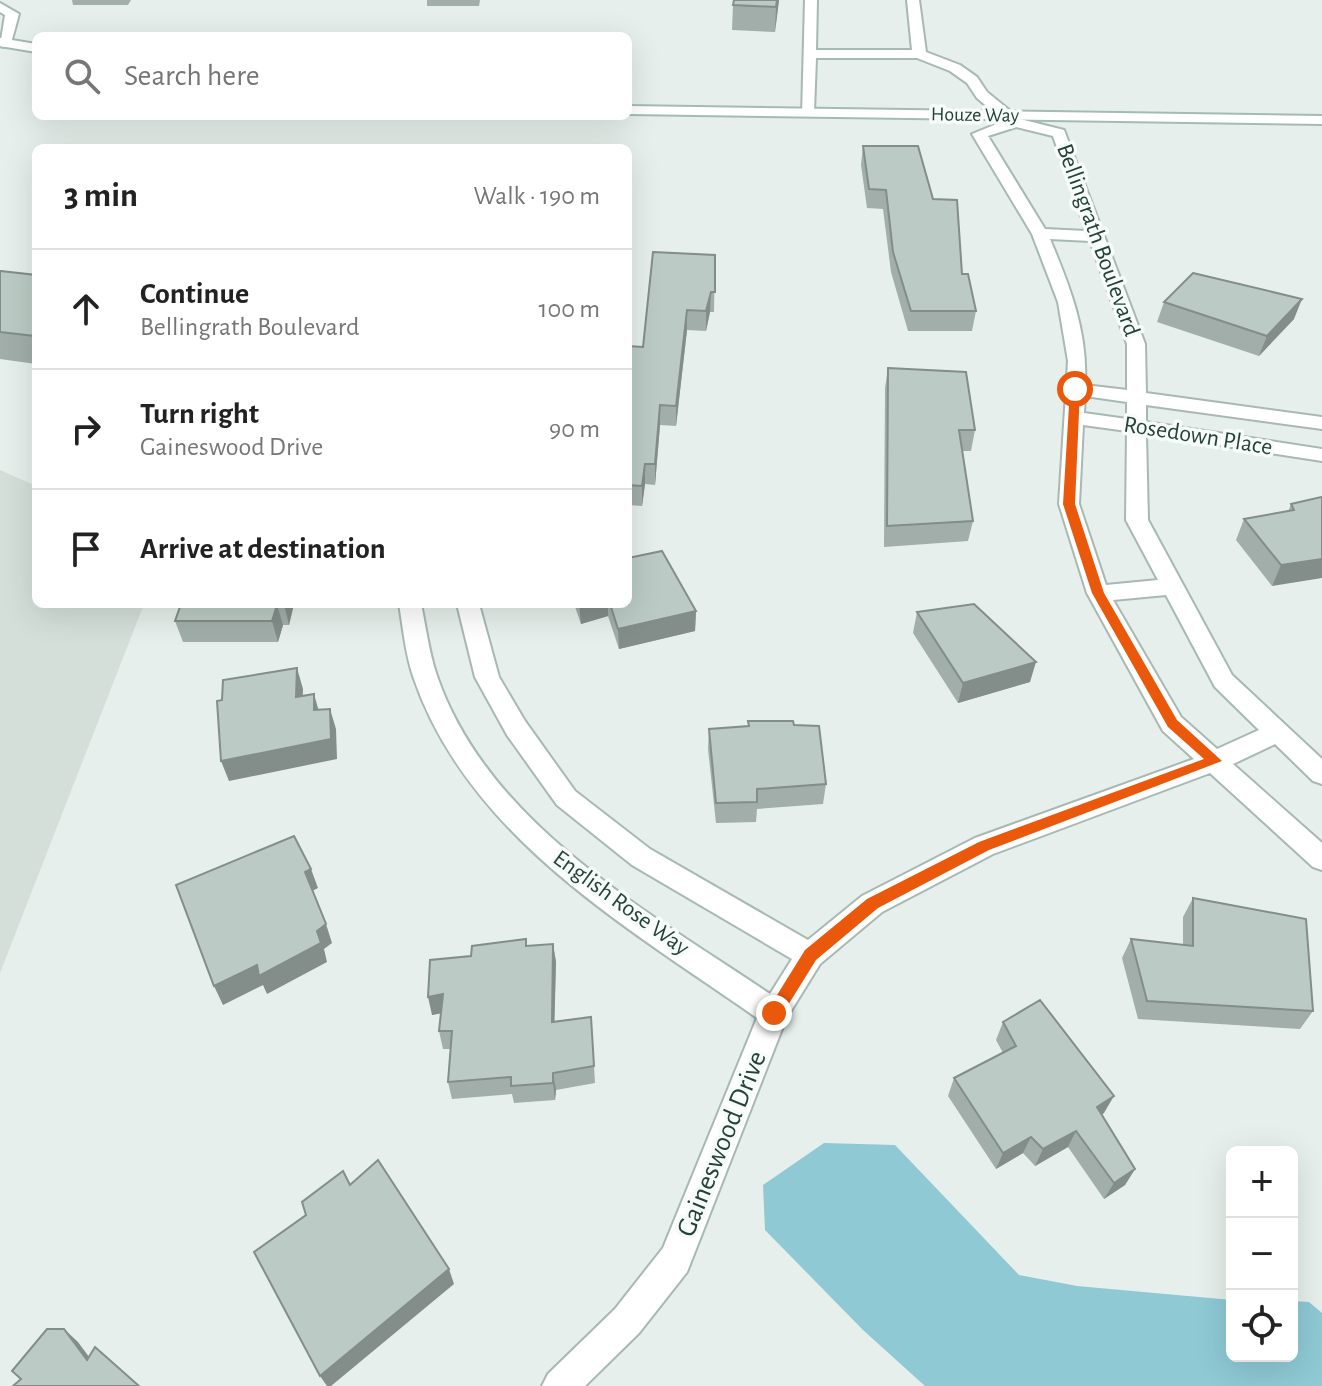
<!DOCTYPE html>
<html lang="en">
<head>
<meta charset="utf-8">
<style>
	body { margin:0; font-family:"Alegreya Sans",sans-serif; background:#f2f2f2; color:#222 }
	.controls { position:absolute; right:24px; bottom:24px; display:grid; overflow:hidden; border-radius:12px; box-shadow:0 8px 32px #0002 }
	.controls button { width:72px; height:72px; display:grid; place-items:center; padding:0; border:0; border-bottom:2px solid #e0e0e0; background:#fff; color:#222; font:40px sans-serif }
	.stop { position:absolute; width:24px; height:24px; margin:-18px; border:6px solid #ea580c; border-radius:50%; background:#fff }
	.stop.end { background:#ea580c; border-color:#fff; box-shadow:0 2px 8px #0008 }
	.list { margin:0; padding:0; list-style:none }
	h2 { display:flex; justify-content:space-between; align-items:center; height:104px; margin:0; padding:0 32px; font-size:34px }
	h2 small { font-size:26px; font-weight:400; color:#767676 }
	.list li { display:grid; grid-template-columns:52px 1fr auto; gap:24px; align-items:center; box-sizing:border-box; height:120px; padding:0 32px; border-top:2px solid #e0e0e0 }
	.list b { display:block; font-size:30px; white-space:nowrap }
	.list p { margin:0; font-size:26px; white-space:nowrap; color:#767676 }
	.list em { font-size:26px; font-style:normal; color:#767676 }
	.icon { flex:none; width:44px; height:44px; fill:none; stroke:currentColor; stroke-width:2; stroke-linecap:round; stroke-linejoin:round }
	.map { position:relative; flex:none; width:1322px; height:1386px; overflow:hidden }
	.search { position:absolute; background:#fff; box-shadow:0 8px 32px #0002; left:32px; top:32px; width:600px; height:88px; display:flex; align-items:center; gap:20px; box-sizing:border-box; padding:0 28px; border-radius:12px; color:#767676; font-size:30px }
	.panel { position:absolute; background:#fff; box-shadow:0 8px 32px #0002; left:32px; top:144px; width:600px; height:464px; border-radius:12px }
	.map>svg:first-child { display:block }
	.built { fill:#d4dfda }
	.water { fill:#8ec9d4 }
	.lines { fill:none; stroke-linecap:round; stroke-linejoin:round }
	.street-casing { stroke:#a8b8b2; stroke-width:4 }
	.secondary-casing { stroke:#a4bbb3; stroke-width:4 }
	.street { fill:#fff; fill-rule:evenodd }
	.secondary { fill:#fff; fill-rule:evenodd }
	.wall { fill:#a1aea9 }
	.shaded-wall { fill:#838d89 }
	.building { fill:#bbcac4; stroke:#838d89; stroke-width:2 }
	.route { fill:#ea580c }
	.labels { text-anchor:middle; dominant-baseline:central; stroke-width:7; stroke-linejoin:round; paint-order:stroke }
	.far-street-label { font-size:20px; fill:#24423a; stroke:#f7fbf9 }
	.street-label { font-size:24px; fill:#24423a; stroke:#f7fbf9 }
	.near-street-label { font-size:28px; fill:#24423a; stroke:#f7fbf9 }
</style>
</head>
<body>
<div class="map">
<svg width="1322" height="1386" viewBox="0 0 1322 1386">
	<rect width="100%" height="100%" fill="#e6efeb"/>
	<!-- built -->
	<polygon class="built" points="0,470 36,486 36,604 144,604 0,973"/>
	<!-- water -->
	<polygon class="water" points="824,1143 895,1145 1019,1275 1077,1286 1232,1300 1232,1356 1292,1356 1292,1301 1309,1302 1322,1313 1322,1386 925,1386 863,1330 765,1230 763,1185"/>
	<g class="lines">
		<!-- street casing -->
		<g class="street-casing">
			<g id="street">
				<path d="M805 0H817L816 50H912L907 0H919L926 52 960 65 977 77 987 92 1020 119 1064 130 1145 344 1146 393 1322 417V429L1146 405V422L1322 449V461L1146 434 1148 520 1232 675 1322 759V784L1313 781 1275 744 1233 764 1322 843V870L1313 867 1210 773 993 854 882 912 820 964 786 1019 687 1272 639 1333 585 1386H542L548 1374 615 1309 663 1248 757 1018C627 927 467 836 413 676 405 653 403 627 399 604H421C426 627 429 653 437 676 488 824 647 911 770 994L792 959 632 865 557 805 507 735 475 677 457 604H479L499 677 525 721 575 791 650 849 808 940 862 896 975 838 1194 759 1163 731 1087 593 1059 504 1068 361 1058 302 1032 234 972 134 1004 121 977 98 967 83 950 71 917 58H816L814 112 802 115ZM1016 127 1053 136 1086 231 1045 229 988 136ZM1050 239 1090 241 1127 344V390L1085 385C1088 332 1070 287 1050 239ZM1085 396 1127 402V419L1084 413ZM1083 425 1127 431 1126 520 1158 580 1106 585 1079 504ZM1166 595 1215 687 1259 730 1217 749 1181 717 1113 600Z"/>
				<polygon points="0,3 19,14 11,43 4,47 0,46 5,15 0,12"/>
			</g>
		</g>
		<!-- secondary casing -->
		<g class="secondary-casing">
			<g id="secondary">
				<polygon points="0,38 36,44 36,52 0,46"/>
				<polygon points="628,106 1322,116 1322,124 628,114"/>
			</g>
		</g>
		<!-- street -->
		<use href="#street" class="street"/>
		<!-- secondary -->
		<use href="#secondary" class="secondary"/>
	</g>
	<!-- wall -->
	<g class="wall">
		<polygon points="72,0 131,0 128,5 73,5"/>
		<polygon points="427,0 480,0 479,6 427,6"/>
		<polygon points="779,0 775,32 732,30 733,5"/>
		<polygon points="863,146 933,199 976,311 972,331 908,331 891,272 883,209 867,208 861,165"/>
		<polygon points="715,255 714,312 710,312 706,331 687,330 676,426 660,425 655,485 645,484 642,506 628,505 628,346 643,347"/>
		<polygon points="0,271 36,275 36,364 0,359"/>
		<polygon points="1164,302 1294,319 1259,356 1157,322"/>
		<polygon points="888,368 975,430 971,451 962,451 973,521 968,541 884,547 885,388"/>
		<polygon points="1321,497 1272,586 1236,540 1244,519 1288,512 1291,504"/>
		<polygon points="181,604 294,604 289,625 283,625 278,642 183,642 175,621"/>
		<polygon points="574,604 628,604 696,611 695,631 619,649 608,616 581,624"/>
		<polygon points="917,612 1030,682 958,703 913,633"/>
		<polygon points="748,721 794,725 826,784 823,804 757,809 756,822 716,823 708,749 709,729 748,726"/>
		<polygon points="1193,898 1313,1011 1300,1029 1138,1019 1122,958 1131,939 1183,945 1183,917"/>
		<polygon points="553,944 556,962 554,1022 591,1017 595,1083 556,1090 555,1100 514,1103 512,1094 452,1099 448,1082 451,1049 443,1049 439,1031 441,1013 432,1015 471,956 527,946"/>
		<polygon points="1003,1022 1104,1113 1101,1115 1135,1169 1125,1185 1104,1199 1068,1147 1035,1166 1023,1153 996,1169 948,1096 954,1078 1003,1053 996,1040"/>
	</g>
	<!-- shaded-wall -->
	<g class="shaded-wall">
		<polygon points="777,0 779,0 775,32 776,7"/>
		<polygon points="711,292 710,312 706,331 706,311"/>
		<polygon points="1302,299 1294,319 1259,356 1267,336"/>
		<polygon points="687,310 687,330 676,426 676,406"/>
		<polygon points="660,405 660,425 655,485 655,464"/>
		<polygon points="645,464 645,484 642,506 642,486"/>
		<polygon points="1322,559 1322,578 1272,586 1281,565"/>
		<polygon points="284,604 294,604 289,625"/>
		<polygon points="579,604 608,604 608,616 581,624"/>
		<polygon points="277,605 283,625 278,642 272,621"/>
		<polygon points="696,611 695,631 619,649 618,629"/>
		<polygon points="1036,662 1030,682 958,703 963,683"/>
		<polygon points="297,668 303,689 302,717 296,697"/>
		<polygon points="314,694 320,715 314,710"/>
		<polygon points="330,709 336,729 337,759 229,781 221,761"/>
		<polygon points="311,869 318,888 312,891 305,872"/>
		<polygon points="326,924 332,943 324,949 327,962 267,994 263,985 223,1005 214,986 317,931"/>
		<polygon points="553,944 556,962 554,1040 552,1022"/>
		<polygon points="443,994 448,1012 432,1015 428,997"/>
		<polygon points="553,1073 556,1090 555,1100 553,1083"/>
		<polygon points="1114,1096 1104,1113 1087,1124 1097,1107"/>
		<polygon points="1076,1131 1068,1147 1035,1166 1043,1149"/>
		<polygon points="1031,1137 1023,1153 996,1169 1003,1153"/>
		<polygon points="1135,1169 1125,1185 1104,1199 1114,1183"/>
		<polygon points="449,1269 454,1284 331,1386 327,1386 320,1376"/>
		<polygon points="64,1329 78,1342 101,1373 87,1360"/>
	</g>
	<!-- building -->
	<g class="building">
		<polygon points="734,0 777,0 776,7 733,5"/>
		<polygon points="863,146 918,146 933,199 957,200 962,274 968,274 976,311 911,311 893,252 886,190 869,189"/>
		<polygon points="653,252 715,255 715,292 711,292 706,311 687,310 676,406 660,405 655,464 645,464 642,486 628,485 628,346 643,347"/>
		<polygon points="0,271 1,271 36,275 36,335 35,336 0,332"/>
		<polygon points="1193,273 1302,299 1267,336 1164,302"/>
		<polygon points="888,368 966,372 975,430 959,430 973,521 887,526"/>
		<polygon points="1321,497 1322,498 1322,559 1281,565 1244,519 1294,510 1291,504"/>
		<polygon points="662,551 696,611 618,629 610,604 628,604 628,558"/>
		<polygon points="181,604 284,604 277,605 272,621 175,621"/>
		<polygon points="974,604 1036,662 963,683 917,612"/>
		<polygon points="297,668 296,697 314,694 314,710 330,709 331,739 221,761 217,701 222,700 223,680"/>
		<polygon points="748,721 793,721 794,725 819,726 826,784 757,789 757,802 716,803 709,729 749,726"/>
		<polygon points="294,836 311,869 305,872 326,924 317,931 321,943 259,976 257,965 214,986 176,885"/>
		<polygon points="1193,898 1306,919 1313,1011 1147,1001 1131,939 1193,946"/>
		<polygon points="526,939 526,946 553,944 552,1022 591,1017 594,1066 553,1073 553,1083 511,1086 511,1077 448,1082 452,1031 439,1031 443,994 428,997 430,960 471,956 472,946"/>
		<polygon points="1040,1000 1114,1096 1097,1107 1135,1169 1114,1183 1076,1131 1043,1149 1031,1137 1003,1153 954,1078 1016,1046 1003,1022"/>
		<polygon points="378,1160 449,1269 320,1376 254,1252 306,1215 302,1202 343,1171 350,1185"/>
		<polygon points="47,1329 64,1329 87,1360 95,1347 139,1386 13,1386 21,1379 12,1371"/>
	</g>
	<!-- route -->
	<polygon class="route" points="1075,386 1080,389 1075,504 1104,593 1177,720 1222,761 989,850 878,908 816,960 780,1018 769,1018 769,1008 805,950 867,899 979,842 1204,759 1168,727 1092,593 1063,504 1070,389"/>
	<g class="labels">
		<!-- far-street labels -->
		<g class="far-street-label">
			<text transform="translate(975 115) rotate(1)">Houze Way</text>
		</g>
		<!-- street labels -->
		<g class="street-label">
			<text transform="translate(1098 240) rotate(70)">Bellingrath Boulevard</text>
			<text transform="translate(1198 436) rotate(9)">Rosedown Place</text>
			<text transform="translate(621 903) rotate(36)">English Rose Way</text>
		</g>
		<!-- near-street labels -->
		<g class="near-street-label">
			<text transform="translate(722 1144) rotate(-68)">Gaineswood Drive</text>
		</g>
	</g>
</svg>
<div class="controls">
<button>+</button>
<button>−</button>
<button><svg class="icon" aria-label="locate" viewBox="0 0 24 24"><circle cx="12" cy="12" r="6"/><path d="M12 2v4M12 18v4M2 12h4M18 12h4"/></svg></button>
</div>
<div class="stop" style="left:1075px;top:389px"></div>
<div class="stop end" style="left:774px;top:1013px"></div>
<div class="search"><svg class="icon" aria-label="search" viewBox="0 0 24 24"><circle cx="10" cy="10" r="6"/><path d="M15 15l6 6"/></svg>Search here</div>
<section class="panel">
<h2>3 min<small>Walk · 190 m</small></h2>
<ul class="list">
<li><svg class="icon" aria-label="ahead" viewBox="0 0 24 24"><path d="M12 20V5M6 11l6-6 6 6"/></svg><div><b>Continue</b><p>Bellingrath Boulevard</p></div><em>100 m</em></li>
<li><svg class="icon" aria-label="right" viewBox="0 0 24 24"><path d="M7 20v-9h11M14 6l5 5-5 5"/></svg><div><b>Turn right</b><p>Gaineswood Drive</p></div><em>90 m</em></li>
<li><svg class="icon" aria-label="arrive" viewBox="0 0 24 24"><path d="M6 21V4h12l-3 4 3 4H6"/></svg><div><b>Arrive at destination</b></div></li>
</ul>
</section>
</div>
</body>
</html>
